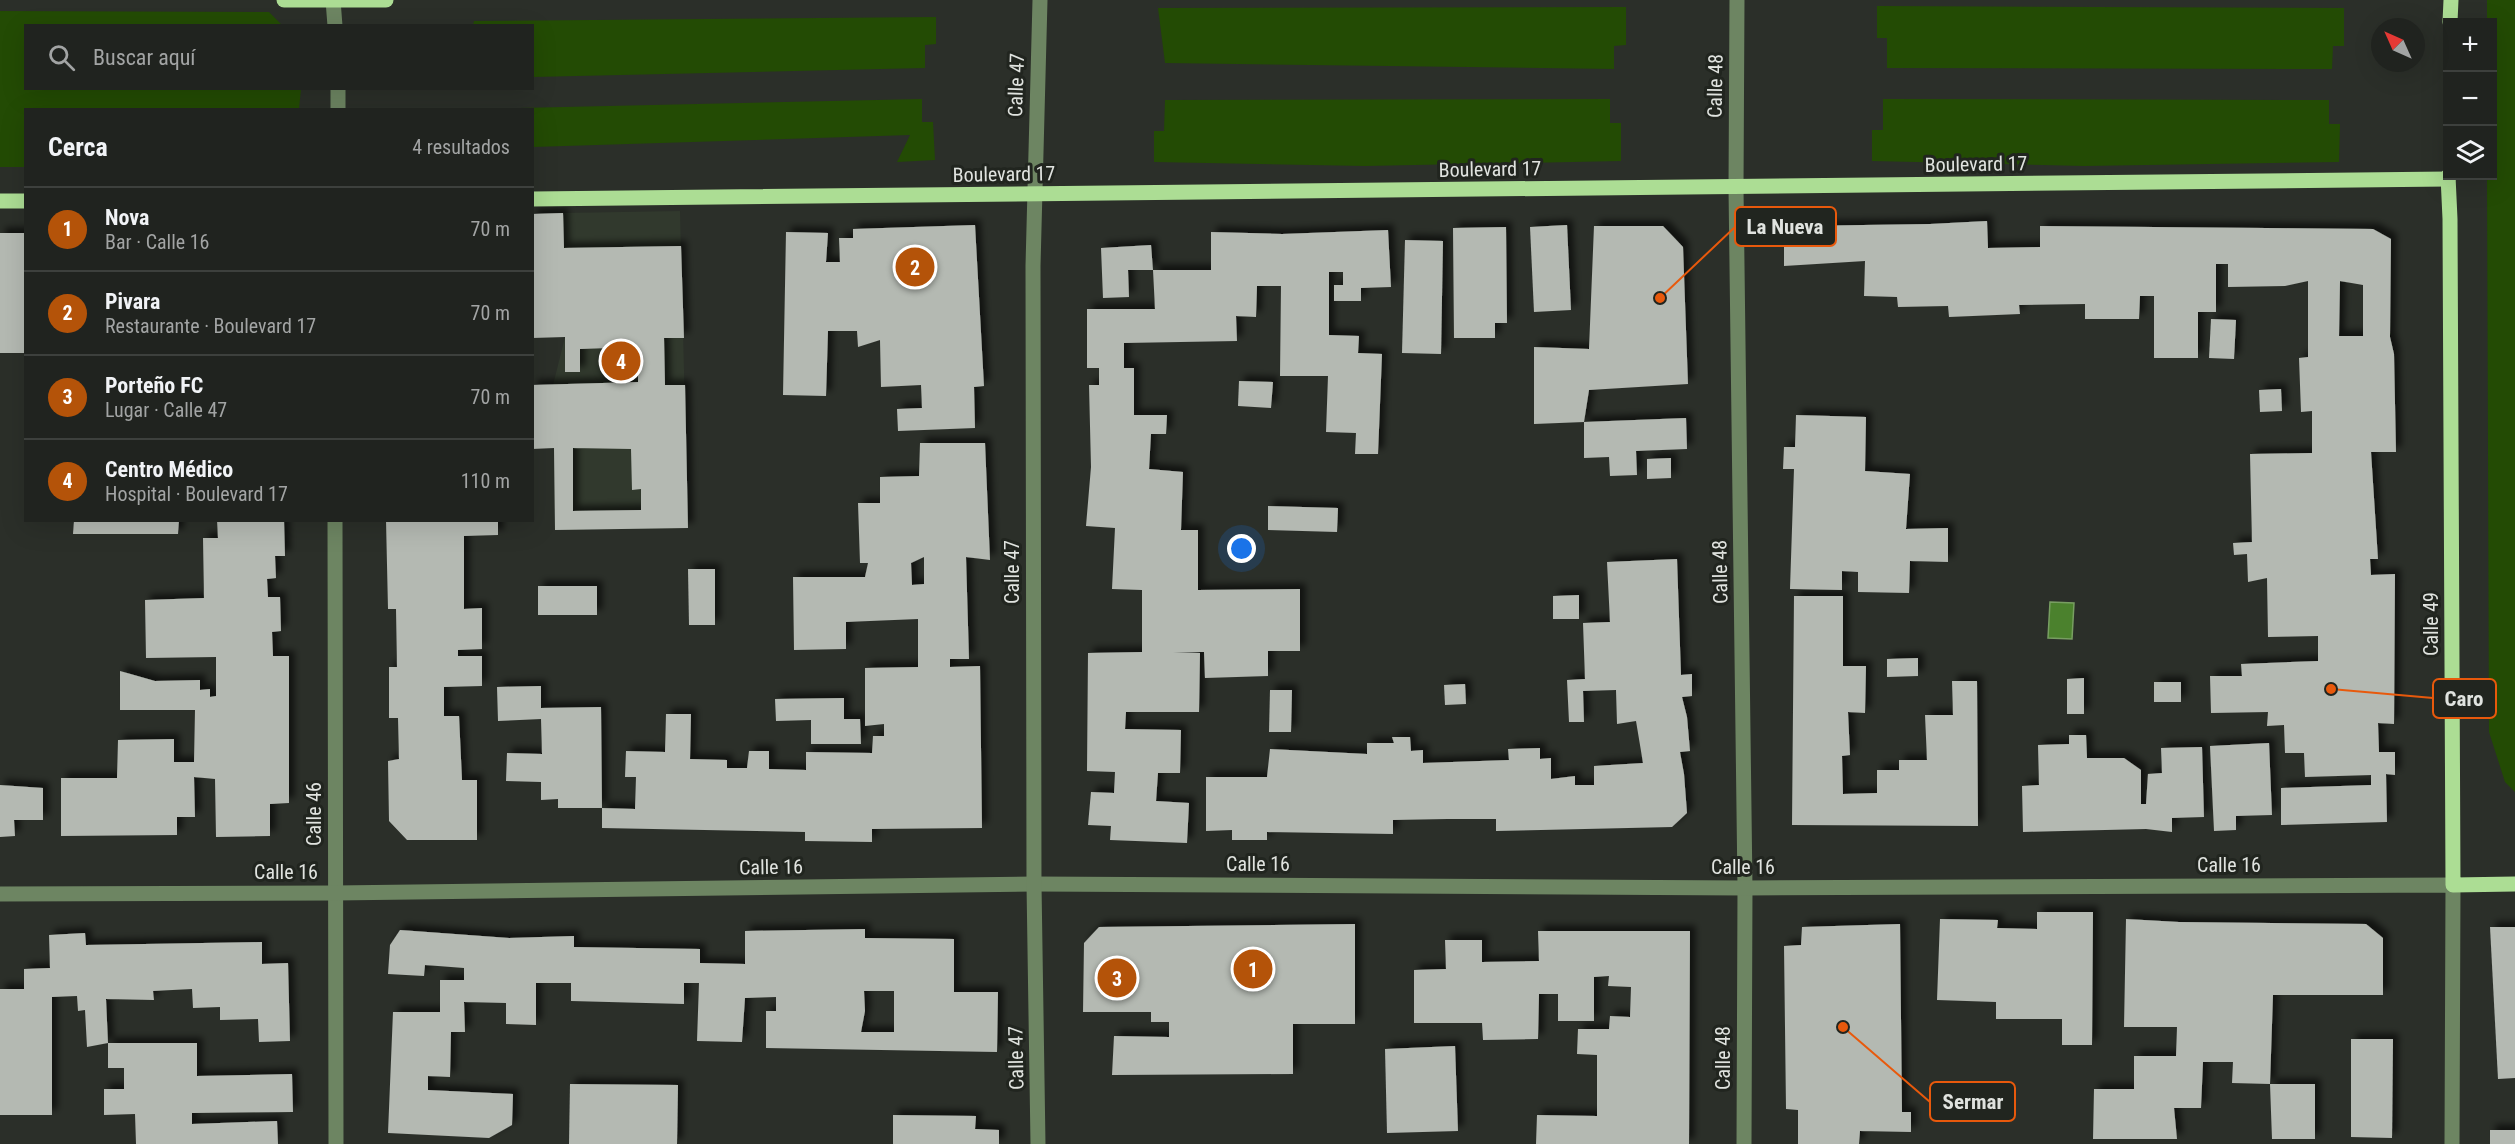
<!DOCTYPE html>
<html lang="es">
<head>
<meta charset="utf-8">
<style>
	body { margin:0; font-family:"Roboto Condensed",sans-serif; background:#282b28; color:#f1f3f6 }
	.controls { position:absolute; right:18px; top:18px; display:grid; overflow:hidden; border-radius:0px; box-shadow:0 6px 24px #0002 }
	.controls button { width:54px; height:54px; display:grid; place-items:center; padding:0; border:0; border-bottom:2px solid #3d403d; background:#20231f; color:#f1f3f6; font:30px sans-serif }
	.compass { position:absolute; left:2371px; top:18px; width:54px; height:54px; border-radius:50%; background:#20231f; box-shadow:0 6px 24px #0002; rotate:315deg }
	.you { position:absolute; left:1242px; top:549px; width:21px; height:21px; margin:-15px; border:4px solid #fff; border-radius:50%; background:#1a73e8; box-shadow:0 0 0 9px #1a73e833 }
	.badge { display:grid; place-items:center; width:39px; height:39px; border-radius:50%; background:#b45309; color:#fff; font-size:20px; font-weight:700 }
	.pin { position:absolute; translate:-50% -50%; border:3px solid #fff; box-shadow:0 2px 6px #0006 }
	.list { margin:0; padding:0; list-style:none }
	h2 { display:flex; justify-content:space-between; align-items:center; height:78px; margin:0; padding:0 24px; font-size:26px }
	h2 small { font-size:20px; font-weight:400; color:#a2a4a4 }
	.list li { display:grid; grid-template-columns:39px 1fr auto; gap:18px; align-items:center; box-sizing:border-box; height:84px; padding:0 24px; border-top:2px solid #3d403d }
	.list b { display:block; font-size:22px; white-space:nowrap }
	.list p { margin:0; font-size:20px; white-space:nowrap; color:#a2a4a4 }
	.list em { font-size:20px; font-style:normal; color:#a2a4a4 }
	.icon { flex:none; width:33px; height:33px; fill:none; stroke:currentColor; stroke-width:2; stroke-linecap:round; stroke-linejoin:round }
	.map { position:relative; flex:none; width:2515px; height:1144px; overflow:hidden }
	.search { position:absolute; background:#20231f; box-shadow:0 6px 24px #0002; left:24px; top:24px; width:510px; height:66px; display:flex; align-items:center; gap:15px; box-sizing:border-box; padding:0 21px; border-radius:0px; color:#a2a4a4; font-size:22px }
	.panel { position:absolute; background:#20231f; box-shadow:0 6px 24px #0002; left:24px; top:108px; width:510px; height:414px; border-radius:0px }
	.map>svg:first-child { display:block }
	.built { fill:#31392d }
	.green { fill:#234b04 }
	.water { fill:#4b812d; stroke:#789e62; stroke-width:1.5 }
	.building { fill:#b4b9b2; fill-rule:evenodd; filter:url(#shadow) }
	.lines { fill:none; stroke-linecap:round; stroke-linejoin:round }
	.minor { stroke:#6d8562; stroke-width:15 }
	.major { stroke:#acdd94; stroke-width:15 }
	.labels { text-anchor:middle; dominant-baseline:central; stroke-width:6; stroke-linejoin:round; paint-order:stroke }
	.street-label { font-size:20px; fill:#e0e3df; stroke:#21251f }
	.leader { fill:none; stroke:#e8590c; stroke-width:2 }
	.callout-dot { fill:#e8590c; stroke:#21251f; stroke-width:2 }
	.callout { fill:#21251f; stroke:#e8590c; stroke-width:2 }
	.callout-label { font-size:21px; text-anchor:middle; font-weight:bold; fill:#e0e3df }
</style>
</head>
<body>
<div class="map">
<svg width="2515" height="1144" viewBox="0 0 2515 1144">
	<defs>
		<filter id="shadow"><feDropShadow dx="5.5" dy="-5.5" stdDeviation="3" flood-color="#0009"/></filter>
	</defs>
	<rect width="100%" height="100%" fill="#2b2f29"/>
	<!-- built -->
	<polygon class="built" points="680,211 688,528 555,530 553,385 565,337 563,213"/>
	<!-- green -->
	<g class="green">
		<polygon points="2487,0 2515,0 2515,792 2505,782 2489,732 2487,176 2492,176 2492,22 2487,22"/>
		<polygon points="1877,6 2344,8 2344,46 2333,46 2332,69 1887,68 1887,38 1877,38"/>
		<polygon points="1626,7 1626,45 1614,46 1614,69 1165,63 1158,8"/>
		<polygon points="0,11 269,12 282,25 26,26 26,88 301,89 299,109 26,110 25,167 0,167"/>
		<polygon points="936,17 936,44 925,45 925,68 533,77 532,26 473,25 474,21"/>
		<polygon points="922,99 922,122 933,122 935,160 897,162 910,135 533,147 532,110 476,109"/>
		<polygon points="1610,99 1610,123 1621,123 1621,161 1365,166 1154,162 1154,131 1164,131 1165,100"/>
		<polygon points="1883,99 2329,100 2329,124 2340,124 2339,162 2084,166 1872,161 1872,130 1883,130"/>
	</g>
	<!-- water -->
	<polygon class="water" points="2050,602 2074,603 2072,639 2048,638"/>
	<!-- building -->
	<g class="building">
		<path d="M563 213 564 248 681 246 684 338H664L665 385H685L688 528 555 530 554 448 532 449V385L638 382V365H611V348L580 349V372H565V337L532 338V214ZM573 448 631 449 632 490 641 489V510L573 511Z"/>
		<path d="M1987 221 1988 248 2040 247V226L2373 229 2391 239 2390 337 2394 354 2396 452H2371L2378 559H2370L2371 575 2395 574 2394 724 2378 723 2379 752H2395V775L2386 774 2387 822 2281 825V788L2371 785V775L2305 777 2304 753H2285L2284 725 2267 726 2268 712 2211 713 2210 676H2242L2241 664 2318 661V636L2268 637 2267 578 2248 582 2247 554 2234 555 2233 543 2252 542 2250 454 2312 453V411L2301 412 2299 358 2308 357V281L2285 286 2228 287V264H2216V312H2198V358H2154V296H2140L2139 319H2085V304L2019 305 2020 314 1949 317 1948 306 1898 307 1897 297 1864 296 1865 261 1784 266V241L1797 226 1930 224ZM2340 281 2363 285V336H2339Z"/>
		<polygon points="975,225 984,386 974,387 975,428 898,431 897,409 922,408 921,385 881,387 880,340 858,347 857,331 828,331 826,396 783,395 786,232 828,233 826,262 840,262 839,238 853,238 853,229"/>
		<polygon points="1567,225 1571,310 1534,312 1530,227"/>
		<polygon points="1594,226 1663,226 1683,247 1688,384 1589,390 1584,422 1534,424 1534,347 1589,349"/>
		<polygon points="1506,227 1507,323 1495,323 1495,338 1454,338 1453,228"/>
		<polygon points="1388,230 1391,287 1361,288 1361,301 1334,301 1334,285 1343,285 1343,272 1329,272 1329,335 1359,336 1358,353 1382,354 1378,454 1355,454 1356,433 1326,432 1328,376 1280,376 1281,286 1257,286 1256,317 1236,316 1237,341 1124,343 1124,368 1134,368 1134,415 1167,415 1166,434 1151,434 1149,469 1183,472 1181,530 1198,530 1198,590 1300,589 1300,651 1268,651 1268,676 1205,678 1204,652 1173,652 1200,653 1199,712 1126,712 1125,729 1181,730 1180,773 1158,773 1156,801 1189,803 1187,843 1110,840 1111,826 1088,825 1091,792 1114,793 1115,772 1087,771 1088,653 1142,652 1142,590 1112,589 1115,528 1086,526 1091,467 1089,385 1099,385 1099,368 1087,368 1087,309 1155,309 1153,270 1211,270 1211,232 1282,234"/>
		<rect x="0" y="233" width="26" height="120"/>
		<polygon points="1405,240 1443,241 1441,354 1402,353"/>
		<polygon points="1151,245 1153,270 1128,270 1129,297 1103,298 1101,248"/>
		<polygon points="2211,319 2236,320 2234,359 2209,358"/>
		<polygon points="1239,381 1273,382 1271,408 1238,406"/>
		<polygon points="2281,389 2282,411 2260,412 2259,390"/>
		<polygon points="1796,415 1866,417 1865,471 1910,474 1906,529 1948,528 1948,562 1910,561 1909,593 1858,592 1858,572 1842,571 1842,590 1790,589 1794,469 1783,469 1784,447 1795,447"/>
		<polygon points="1686,418 1687,449 1636,451 1637,475 1610,476 1609,457 1584,458 1584,422"/>
		<path d="M920 443H985L990 560 966 557 969 659H950V667L980 666 982 828 872 829V842L805 841V832L602 828V808L635 809 636 777H625L626 751 665 752 666 714H691L690 759 727 760V768H747L749 751H769V769L806 770V752L872 753 873 736H884V724L865 726V668L918 667V619L846 622V649L794 650 793 577H865L868 563H860L858 503H880V477L919 476ZM924 557V584L912 585 911 563Z"/>
		<polygon points="1671,458 1671,478 1647,479 1647,459"/>
		<polygon points="1268,506 1338,508 1337,532 1268,530"/>
		<polygon points="74,520 179,520 178,534 73,534"/>
		<polygon points="217,520 284,520 285,556 275,556 276,578 267,579 268,597 280,597 281,631 272,632 273,656 289,656 289,803 270,804 270,836 216,837 215,779 194,777 195,817 177,817 177,835 61,836 61,778 117,778 118,740 174,739 174,762 194,762 195,710 120,710 120,671 155,681 200,680 200,690 210,689 210,697 216,696 216,657 146,658 145,600 204,598 203,538 218,538"/>
		<polygon points="386,520 498,520 498,535 464,536 464,609 482,608 482,649 458,650 458,656 482,656 482,686 444,687 444,716 459,716 462,780 477,780 477,840 407,840 389,821 388,761 399,759 398,718 389,718 389,667 397,667 396,609 388,609"/>
		<polygon points="1677,559 1681,675 1692,674 1692,696 1682,697 1687,717 1690,751 1680,752 1684,774 1687,813 1672,827 1496,831 1496,819 1447,819 1393,820 1393,834 1267,832 1267,840 1232,840 1232,830 1206,831 1206,777 1267,777 1270,749 1367,754 1367,743 1394,743 1392,737 1410,737 1411,751 1423,750 1423,763 1509,760 1508,749 1540,748 1540,759 1551,758 1551,779 1575,776 1575,785 1594,785 1594,766 1643,763 1636,721 1617,724 1616,690 1583,691 1584,722 1569,722 1567,680 1585,679 1583,623 1610,622 1607,562"/>
		<polygon points="688,569 715,569 715,625 689,625"/>
		<rect x="538" y="586" width="59" height="29"/>
		<polygon points="1579,595 1579,619 1553,619 1553,596"/>
		<polygon points="1794,596 1843,596 1843,666 1866,666 1865,713 1848,712 1850,755 1842,756 1843,794 1877,793 1877,770 1899,770 1899,760 1927,760 1925,715 1953,715 1952,681 1977,681 1978,826 1792,825"/>
		<polygon points="1918,658 1918,676 1887,677 1887,659"/>
		<polygon points="2084,678 2084,714 2067,714 2067,679"/>
		<rect x="2154" y="682" width="27" height="20"/>
		<polygon points="1465,684 1466,704 1445,705 1444,685"/>
		<polygon points="541,686 541,708 601,707 602,808 558,808 558,799 541,800 541,782 506,781 507,753 542,754 541,719 498,721 497,687"/>
		<polygon points="1270,690 1292,690 1291,732 1269,732"/>
		<polygon points="844,698 844,719 860,719 861,744 811,744 811,720 776,721 775,699"/>
		<polygon points="2069,735 2086,735 2087,758 2124,758 2141,770 2141,804 2146,804 2148,774 2162,773 2161,748 2202,747 2204,817 2172,818 2172,832 2146,829 2023,832 2022,786 2039,785 2038,745 2069,744"/>
		<polygon points="2269,743 2272,815 2236,816 2236,830 2214,831 2210,746"/>
		<polygon points="0,785 43,788 43,820 14,820 15,836 0,837"/>
		<polygon points="2037,912 2093,912 2092,1045 2062,1045 2062,1019 1996,1019 1996,1002 1937,1000 1940,919 1998,920 1997,928 2037,929"/>
		<polygon points="2126,919 2179,922 2366,924 2383,938 2383,995 2273,995 2270,1084 2315,1084 2315,1139 2272,1139 2270,1084 2232,1083 2233,1062 2203,1062 2201,1108 2174,1108 2177,1139 2093,1139 2094,1089 2134,1089 2134,1056 2176,1056 2177,1027 2124,1027"/>
		<polygon points="1355,924 1355,1024 1293,1024 1293,1074 1112,1075 1114,1036 1169,1037 1169,1022 1151,1022 1151,1012 1083,1012 1084,943 1099,927"/>
		<polygon points="1900,924 1902,1112 1911,1112 1911,1132 1860,1131 1859,1144 1798,1144 1798,1110 1786,1109 1784,946 1801,945 1802,927"/>
		<polygon points="2490,927 2515,927 2515,1078 2498,1079"/>
		<path d="M865 929V938L954 939V992H998L997 1052 766 1048V1011H776V997L745 998 742 1042 697 1041 699 983H684V1004L571 1001V983H536V1025L506 1024V1003L464 1002 465 1032H451L450 1077 428 1076V1090L513 1094 512 1125 489 1138 388 1133 393 1012H440V980H464V968L425 965 424 976 388 974 390 945 400 930 509 938 574 936V947L700 949V963L745 964V931ZM864 991H894V1032H861L865 1011Z"/>
		<polygon points="1538,931 1690,931 1689,1144 1536,1144 1537,1115 1597,1116 1597,1055 1577,1054 1578,1029 1609,1029 1610,1016 1630,1017 1631,987 1608,986 1609,976 1594,977 1594,1021 1558,1021 1558,994 1539,994 1538,1039 1483,1040 1482,1023 1414,1023 1414,970 1446,969 1445,940 1482,940 1482,962 1539,961"/>
		<polygon points="85,933 86,945 262,942 262,964 288,963 290,1041 259,1042 258,1019 220,1020 220,1007 193,1008 192,989 153,991 154,1000 106,999 108,1043 87,1047 85,1010 78,1011 77,996 52,997 52,1115 0,1115 0,989 24,989 24,969 50,968 49,935"/>
		<polygon points="2351,1039 2393,1039 2392,1138 2351,1137"/>
		<polygon points="108,1043 197,1043 197,1076 292,1074 293,1112 192,1113 192,1124 277,1121 278,1144 136,1144 135,1114 104,1115 104,1089 124,1089 124,1068 108,1068"/>
		<polygon points="1455,1046 1458,1131 1387,1133 1385,1049"/>
		<polygon points="570,1084 678,1085 677,1144 569,1144"/>
		<polygon points="893,1115 976,1116 975,1129 999,1130 999,1144 893,1144"/>
		<rect x="2490" y="1130" width="25" height="14"/>
	</g>
	<g class="lines">
		<!-- minor -->
		<g class="minor">
			<polyline points="333,0 335,26"/>
			<polyline points="1737,0 1736,188 1745,888 1744,1144"/>
			<polyline points="338,110 338,88"/>
			<polyline points="335,520 336,1144"/>
			<polyline points="0,894 335,893 1034,884 1745,888 2453,885 2452,1144"/>
			<polyline points="1038,1144 1034,884 1033,266 1040,0"/>
		</g>
		<!-- major -->
		<g class="major">
			<polyline points="284,0 386,0"/>
			<polyline points="2450,22 2451,0"/>
			<polyline points="2448,176 2450,219 2453,885 2515,884"/>
			<polyline points="532,199 2448,179"/>
			<polyline points="0,201 26,201"/>
		</g>
	</g>
	<g class="labels">
		<!-- street labels -->
		<g class="street-label">
			<text transform="translate(1016 85) rotate(-88)">Calle 47</text>
			<text transform="translate(1715 86) rotate(-89)">Calle 48</text>
			<text transform="translate(1976 164) rotate(-1)">Boulevard 17</text>
			<text transform="translate(1490 169) rotate(-1)">Boulevard 17</text>
			<text transform="translate(1004 174) rotate(-1)">Boulevard 17</text>
			<text transform="translate(1012 572) rotate(-90)">Calle 47</text>
			<text transform="translate(1720 572) rotate(-91)">Calle 48</text>
			<text transform="translate(2431 624) rotate(-90)">Calle 49</text>
			<text transform="translate(314 814) rotate(-90)">Calle 46</text>
			<text x="1258" y="864">Calle 16</text>
			<text x="2229" y="865">Calle 16</text>
			<text transform="translate(771 867) rotate(-1)">Calle 16</text>
			<text x="1743" y="867">Calle 16</text>
			<text x="286" y="872">Calle 16</text>
			<text transform="translate(1016 1058) rotate(-91)">Calle 47</text>
			<text transform="translate(1723 1058) rotate(-90)">Calle 48</text>
		</g>
	</g>
	<!-- callouts -->
	<path class="leader" d="M1660 298L1735 227M2331 689L2433 698M1843 1027L1930 1102"/>
	<g class="callout-dot">
		<circle cx="1660" cy="298" r="6"/>
		<circle cx="2331" cy="689" r="6"/>
		<circle cx="1843" cy="1027" r="6"/>
	</g>
	<g class="callout">
		<rect x="1735" y="207" width="101" height="39" rx="6"/>
		<rect x="2433" y="679" width="63" height="39" rx="6"/>
		<rect x="1930" y="1082" width="85" height="39" rx="6"/>
	</g>
	<g class="callout-label">
		<text x="1785" y="234">La Nueva</text>
		<text x="2464" y="706">Caro</text>
		<text x="1973" y="1109">Sermar</text>
	</g>
</svg>
<div class="controls">
<button>+</button>
<button>−</button>
<button><svg class="icon" aria-label="layers" viewBox="0 0 24 24"><path d="M12 4l9 5-9 5-9-5zM3 14l9 5 9-5"/></svg></button>
</div>
<svg class="compass" viewBox="-18 -18 36 36"><path d="M0-13l5 13h-10z" fill="#e53935"/><path d="M0 13l5-13h-10z" fill="#a2a4a4"/></svg>
<div class="you"></div>
<div class="pin badge" style="left:1253px;top:969px">1</div>
<div class="pin badge" style="left:915px;top:267px">2</div>
<div class="pin badge" style="left:1117px;top:978px">3</div>
<div class="pin badge" style="left:621px;top:361px">4</div>
<div class="search"><svg class="icon" aria-label="search" viewBox="0 0 24 24"><circle cx="10" cy="10" r="6"/><path d="M15 15l6 6"/></svg>Buscar aquí</div>
<section class="panel">
<h2>Cerca<small>4 resultados</small></h2>
<ul class="list">
<li><span class="badge">1</span><div><b>Nova</b><p>Bar · Calle 16</p></div><em>70 m</em></li>
<li><span class="badge">2</span><div><b>Pivara</b><p>Restaurante · Boulevard 17</p></div><em>70 m</em></li>
<li><span class="badge">3</span><div><b>Porteño FC</b><p>Lugar · Calle 47</p></div><em>70 m</em></li>
<li><span class="badge">4</span><div><b>Centro Médico</b><p>Hospital · Boulevard 17</p></div><em>110 m</em></li>
</ul>
</section>
</div>
</body>
</html>
